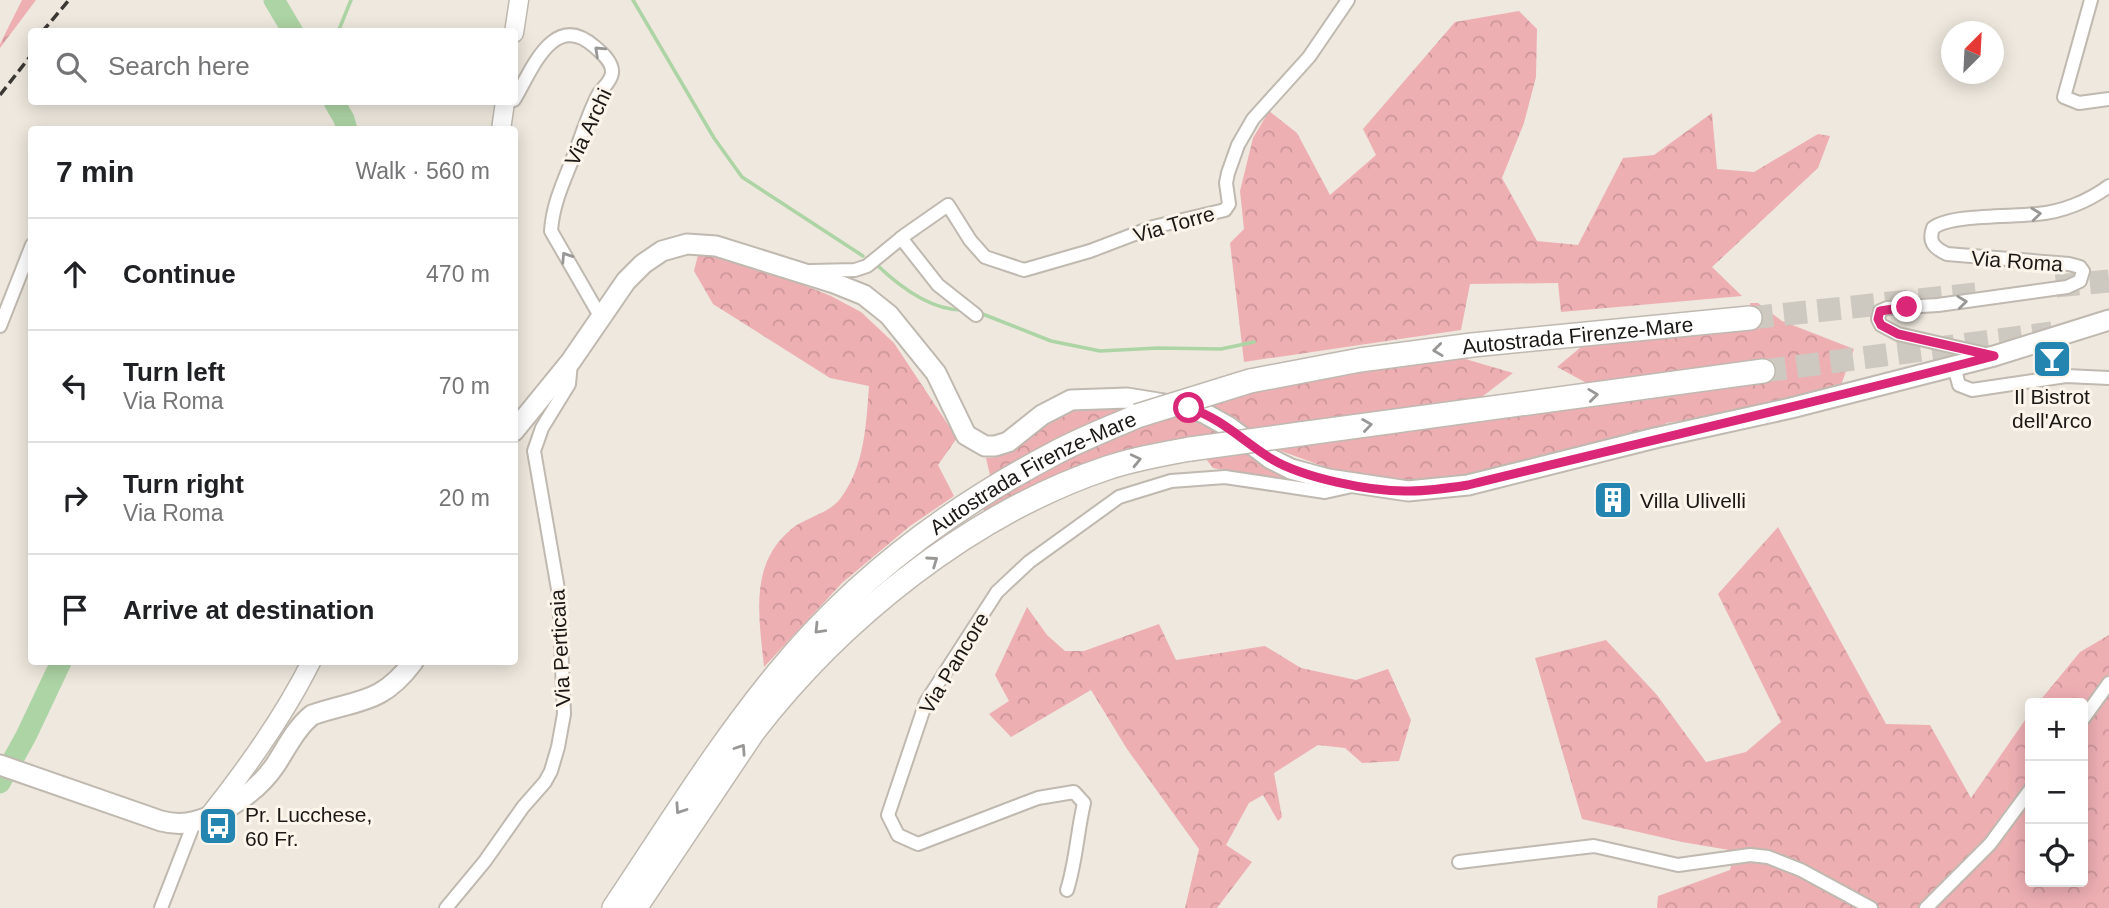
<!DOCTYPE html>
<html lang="en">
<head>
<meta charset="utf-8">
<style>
	body { margin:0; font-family:Helvetica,sans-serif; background:#f6f6f6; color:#202124 }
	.controls { position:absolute; right:21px; bottom:21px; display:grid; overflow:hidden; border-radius:7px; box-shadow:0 4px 18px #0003 }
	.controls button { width:63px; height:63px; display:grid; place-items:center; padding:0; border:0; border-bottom:2px solid #e0e0e0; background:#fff; color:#202124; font:35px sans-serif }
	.compass { position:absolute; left:1941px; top:21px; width:63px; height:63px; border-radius:50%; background:#fff; box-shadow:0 4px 18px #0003; rotate:24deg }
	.stop { position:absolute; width:21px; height:21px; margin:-16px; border:5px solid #db2777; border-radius:50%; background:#fff }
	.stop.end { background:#db2777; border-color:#fff; box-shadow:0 2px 7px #0008 }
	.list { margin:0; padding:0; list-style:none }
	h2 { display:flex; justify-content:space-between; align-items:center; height:91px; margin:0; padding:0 28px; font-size:30px }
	h2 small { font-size:23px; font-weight:400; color:#757577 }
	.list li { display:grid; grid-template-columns:46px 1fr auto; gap:21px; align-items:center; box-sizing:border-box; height:112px; padding:0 28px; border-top:2px solid #e0e0e0 }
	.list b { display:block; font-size:26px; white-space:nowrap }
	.list p { margin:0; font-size:23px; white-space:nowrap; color:#757577 }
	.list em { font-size:23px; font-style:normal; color:#757577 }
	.icon { flex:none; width:38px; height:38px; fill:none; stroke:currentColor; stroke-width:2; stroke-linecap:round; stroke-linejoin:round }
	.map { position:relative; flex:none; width:2109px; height:908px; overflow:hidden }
	.search { position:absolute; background:#fff; box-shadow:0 4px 18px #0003; left:28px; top:28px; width:490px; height:77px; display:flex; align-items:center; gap:18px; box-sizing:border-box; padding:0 24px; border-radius:7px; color:#757577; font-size:26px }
	.panel { position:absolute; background:#fff; box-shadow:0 4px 18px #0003; left:28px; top:126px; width:490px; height:539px; border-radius:7px }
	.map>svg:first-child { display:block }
	.forest { fill:url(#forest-crowns) }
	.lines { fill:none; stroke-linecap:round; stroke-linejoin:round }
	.stream { stroke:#add4a4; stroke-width:3.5 }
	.river { stroke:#add4a4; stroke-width:21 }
	.highway-tunnel { stroke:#cec9c0; stroke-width:23; stroke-dasharray:23 11; stroke-linecap:butt }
	.street-casing { stroke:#bfb9b0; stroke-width:16 }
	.secondary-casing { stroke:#bfb9b0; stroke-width:21 }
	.primary-casing { stroke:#bfb9b0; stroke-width:23 }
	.highway-casing { stroke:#bfb9b0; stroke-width:26 }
	.street { stroke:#fff; stroke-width:12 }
	.secondary { stroke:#fff; stroke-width:18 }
	.primary { stroke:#fff; stroke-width:19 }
	.highway { stroke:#fff; stroke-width:23 }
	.rail { stroke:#3c3834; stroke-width:3.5; stroke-dasharray:10 5; stroke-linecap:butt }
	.highway-bridge-casing { stroke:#bfb9b0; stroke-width:26; stroke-linecap:butt }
	.highway-bridge { stroke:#fff; stroke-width:23 }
	.oneway { stroke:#989796 }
	.route { stroke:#db2777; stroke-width:9 }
	.labels { text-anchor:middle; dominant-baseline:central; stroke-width:6; stroke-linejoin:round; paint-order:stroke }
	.street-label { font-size:21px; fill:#1b1815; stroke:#fcf5eb }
	.poi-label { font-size:21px; fill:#1b1815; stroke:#fcf5eb; text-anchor:start }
</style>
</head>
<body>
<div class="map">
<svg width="2109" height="908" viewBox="0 0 2109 908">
	<defs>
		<pattern id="forest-crowns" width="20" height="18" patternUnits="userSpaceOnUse" patternTransform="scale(1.75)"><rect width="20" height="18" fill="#eeafb3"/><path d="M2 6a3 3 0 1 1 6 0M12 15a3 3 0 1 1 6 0" fill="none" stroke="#cc9699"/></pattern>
	</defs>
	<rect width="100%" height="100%" fill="#eee8de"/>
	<!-- forest -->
	<g class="forest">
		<polygon points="22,0 36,0 0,48 0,44"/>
		<polygon points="1519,11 1537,29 1536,77 1524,123 1502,178 1537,241 1578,245 1623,158 1654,155 1712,113 1717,169 1754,172 1818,134 1830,136 1818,168 1712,267 1742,296 1561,312 1558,283 1470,284 1461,330 1244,362 1230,243 1244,229 1240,191 1253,138 1269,111 1297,133 1330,195 1376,155 1363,129 1455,22"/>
		<path d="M699 251 781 276 831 296 861 312 894 343 957 438 938 465 954 496 910 526 842 583 764 667C759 617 748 562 794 527 808 517 829 513 840 499 865 466 866 425 869 386L830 378 713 304 694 271Z"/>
		<polygon points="1750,303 1758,303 1782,321 1854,349 1840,388 1688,424 1686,420 1666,423 1659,431 1458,479 1404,482 1342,473 1281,451 1219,413 1199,404 1313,377 1455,356 1513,373 1474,403 1594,387 1557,367 1587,342 1752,323"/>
		<polygon points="1104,404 1190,416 1225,432 1298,483 1213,468 1192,441 987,515 980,504 1025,477 1160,415 1119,411 1063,435 990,475 986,458 998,457 1031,432 1068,409"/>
		<polygon points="1778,527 1886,724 1930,725 1971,798 2030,713 2030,882 2083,882 2083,703 2038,703 2080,652 2109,635 2109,908 1657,908 1658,896 1730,870 1735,851 1682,842 1582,819 1535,658 1606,640 1657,695 1706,762 1746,752 1781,722 1718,594"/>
		<polygon points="1027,607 1047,635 1065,651 1084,651 1159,624 1176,660 1265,646 1301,668 1356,680 1388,669 1411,720 1399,761 1362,763 1345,748 1318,745 1274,773 1282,817 1278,821 1263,795 1249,803 1226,845 1252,862 1217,908 1185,908 1199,849 1127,749 1091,690 1011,737 989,714 1009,701 995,675"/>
	</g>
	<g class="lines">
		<!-- stream -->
		<g class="stream">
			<polyline points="633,0 714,138 742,177 863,256"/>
			<polyline points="338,32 351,0"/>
			<path d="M877 265C899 286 931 310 962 310"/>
			<polyline points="980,313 1051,341 1100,351 1158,348 1221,349 1254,342"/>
		</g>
		<!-- river -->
		<g class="river">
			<polyline points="274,0 293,32"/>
			<polyline points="334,102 344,119 347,130"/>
			<polyline points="0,783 26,736 61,662"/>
		</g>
		<!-- highway-tunnel -->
		<g class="highway-tunnel">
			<polyline points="2056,286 2109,281"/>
			<polyline points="1750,318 1984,293"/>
			<polyline points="1763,371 2052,333"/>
		</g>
		<!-- street casing -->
		<g class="street-casing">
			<g id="street">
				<polyline points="2091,0 2064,97 2079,103 2109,99"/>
				<path d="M514 100C532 70 553 10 595 47 602 53 613 62 612 73 611 82 602 88 598 95 589 112 583 132 576 150 566 177 553 201 551 231L600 316"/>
				<polyline points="901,238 938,285 976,315"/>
				<polyline points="811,271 855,270 867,266 905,235 948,205 970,240 985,257 1024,270 1090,251 1153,227 1225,210 1229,204 1226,183 1228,173 1238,145 1253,119 1309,57 1348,0"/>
				<polyline points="0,326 32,245"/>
				<path d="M1990 355 1898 334 1881 325 1878 319 1880 311 1887 308 1938 305 2067 287 2080 281 2083 271 2080 267 2069 264 1947 254C1934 248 1928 242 1933 228 1950 214 2014 217 2037 214 2062 212 2089 201 2109 186"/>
				<polyline points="1954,366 1959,385 1972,390 2066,376 2109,378"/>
				<polyline points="2083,719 2109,683"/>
				<polyline points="1459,862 1594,846 1678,865 1750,855 1768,857 1801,870 1871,908"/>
				<path d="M1067 890C1076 862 1077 833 1084 803L1074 792 1038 798 918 844 898 835 888 815 926 702 997 592 1029 562 1119 497 1171 481 1225 477 1325 492 1352 486"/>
				<polyline points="161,908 194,823"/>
				<polyline points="446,908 485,861 523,807 545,782 551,771 558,747 564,714 559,595 534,451 542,428 569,384 571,363"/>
				<polyline points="1926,908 1990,844 2030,790"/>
			</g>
		</g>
		<!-- secondary casing -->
		<g class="secondary-casing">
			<g id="secondary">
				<polyline points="514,33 519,0"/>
				<polyline points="501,130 505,102"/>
				<path d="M208 817C247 768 283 718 311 662"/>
			</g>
		</g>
		<!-- primary casing -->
		<g class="primary-casing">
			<g id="primary">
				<polyline points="514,431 571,361 626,281 643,264 662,251 687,244 716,246 834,283 864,295 889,315 936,373 966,435 985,446 995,446 1008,442 1042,415 1071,400 1127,398 1189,408 1204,413 1229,427 1271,459 1291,469 1328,479 1408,491 1468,485 1655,438 1791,408 1994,356 2109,320"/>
				<path d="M0 765 161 821C180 826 195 823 213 815 239 803 260 788 276 764 287 747 296 728 312 715 358 699 381 705 413 662"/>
			</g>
		</g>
		<!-- highway casing -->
		<g class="highway-casing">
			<g id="highway">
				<path id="s1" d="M1250 381 1360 360 1472 345 1750 318"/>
				<polyline points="1300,434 1763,371"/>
				<path id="s2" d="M614 908C667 829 717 747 778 673 853 581 950 508 1055 453 1081 439 1110 428 1137 416"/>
				<path d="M635 908 753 732C840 619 970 514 1107 468 1134 459 1162 454 1190 449"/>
			</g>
		</g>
		<!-- street -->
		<use href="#street" class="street"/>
		<!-- secondary -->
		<use href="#secondary" class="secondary"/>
		<!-- primary -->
		<use href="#primary" class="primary"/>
		<!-- highway -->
		<use href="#highway" class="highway"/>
		<!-- rail -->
		<g class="rail">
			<polyline points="42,32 69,0"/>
			<polyline points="0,95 32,54"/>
		</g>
		<!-- highway-bridge casing -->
		<g class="highway-bridge-casing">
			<g id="highway-bridge">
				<polyline points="1137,416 1250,381"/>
				<polyline points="1190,449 1300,434"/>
			</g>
		</g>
		<!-- highway-bridge -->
		<use href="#highway-bridge" class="highway-bridge"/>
	</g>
	<!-- one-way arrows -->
	<defs><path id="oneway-chevron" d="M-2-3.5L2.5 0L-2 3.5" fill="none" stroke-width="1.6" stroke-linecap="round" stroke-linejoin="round" transform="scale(1.75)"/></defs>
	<g class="oneway">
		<use href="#oneway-chevron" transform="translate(599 51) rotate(-137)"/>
		<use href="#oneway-chevron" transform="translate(2036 214) rotate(-6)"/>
		<use href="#oneway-chevron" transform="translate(566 257) rotate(-123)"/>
		<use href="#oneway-chevron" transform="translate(1962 302) rotate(-7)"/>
		<use href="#oneway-chevron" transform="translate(1438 350) rotate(173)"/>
		<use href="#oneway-chevron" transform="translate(1593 395) rotate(-7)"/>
		<use href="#oneway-chevron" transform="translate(1367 425) rotate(-8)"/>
		<use href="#oneway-chevron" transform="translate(1136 460) rotate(-13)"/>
		<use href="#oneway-chevron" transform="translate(933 561) rotate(-35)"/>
		<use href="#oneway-chevron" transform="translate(819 629) rotate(134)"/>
		<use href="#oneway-chevron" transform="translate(741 749) rotate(-56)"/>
		<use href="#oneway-chevron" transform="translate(680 809) rotate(124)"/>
	</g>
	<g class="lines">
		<!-- route -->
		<path class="route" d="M1189 408C1221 418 1243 441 1270 458 1302 478 1372 492 1410 491 1429 491 1449 488 1468 485 1643 442 1819 402 1994 356L1898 334 1881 325 1878 319 1880 311 1907 307"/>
	</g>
	<!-- icons -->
	<defs>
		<g id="bar-square" transform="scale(2.0125)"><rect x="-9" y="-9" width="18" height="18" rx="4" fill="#2585b1" stroke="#fcf5eb"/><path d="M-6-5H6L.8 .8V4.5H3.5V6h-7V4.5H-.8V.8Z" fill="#fff"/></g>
		<g id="building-square" transform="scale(2.0125)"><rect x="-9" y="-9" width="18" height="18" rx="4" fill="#2585b1" stroke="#fcf5eb"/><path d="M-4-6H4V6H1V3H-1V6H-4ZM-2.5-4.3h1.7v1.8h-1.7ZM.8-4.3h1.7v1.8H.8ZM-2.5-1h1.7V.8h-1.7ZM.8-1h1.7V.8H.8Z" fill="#fff"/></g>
		<g id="bus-square" transform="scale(2.0125)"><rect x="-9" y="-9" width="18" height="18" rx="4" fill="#2585b1" stroke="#fcf5eb"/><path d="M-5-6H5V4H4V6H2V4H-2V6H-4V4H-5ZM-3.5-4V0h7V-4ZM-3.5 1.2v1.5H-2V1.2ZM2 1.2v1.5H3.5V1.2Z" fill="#fff"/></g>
	</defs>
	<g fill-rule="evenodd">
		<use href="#bar-square" x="2052" y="359"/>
		<use href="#building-square" x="1613" y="500"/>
		<use href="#bus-square" x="218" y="826"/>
	</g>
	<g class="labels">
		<!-- street labels -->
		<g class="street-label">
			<text transform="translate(588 127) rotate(-65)">Via Archi</text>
			<text transform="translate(1174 224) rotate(-16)">Via Torre</text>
			<text transform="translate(2017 261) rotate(4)">Via Roma</text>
			<text stroke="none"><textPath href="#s1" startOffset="331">Autostrada Firenze-Mare</textPath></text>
			<text stroke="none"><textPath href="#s2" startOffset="614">Autostrada Firenze-Mare</textPath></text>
			<text transform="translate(560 648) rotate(-93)">Via Perticaia</text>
			<text transform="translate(954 663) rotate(-59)">Via Pancore</text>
		</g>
		<!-- poi labels -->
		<g class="poi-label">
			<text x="2052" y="396" text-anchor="middle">Il Bistrot<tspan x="2052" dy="24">dell'Arco</tspan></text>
			<text x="1640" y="500">Villa Ulivelli</text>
			<text x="245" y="814">Pr. Lucchese,<tspan x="245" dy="24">60 Fr.</tspan></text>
		</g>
	</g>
</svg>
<div class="controls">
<button>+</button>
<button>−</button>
<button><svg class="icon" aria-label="locate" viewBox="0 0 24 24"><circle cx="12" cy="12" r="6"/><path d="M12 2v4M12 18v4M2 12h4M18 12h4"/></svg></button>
</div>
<svg class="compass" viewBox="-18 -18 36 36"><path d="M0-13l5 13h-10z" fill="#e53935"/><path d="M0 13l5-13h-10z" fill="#757577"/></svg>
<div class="stop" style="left:1189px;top:408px"></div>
<div class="stop end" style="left:1907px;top:307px"></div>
<div class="search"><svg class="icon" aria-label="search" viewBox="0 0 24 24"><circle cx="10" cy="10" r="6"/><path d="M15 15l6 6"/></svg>Search here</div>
<section class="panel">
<h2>7 min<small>Walk · 560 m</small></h2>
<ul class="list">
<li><svg class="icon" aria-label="ahead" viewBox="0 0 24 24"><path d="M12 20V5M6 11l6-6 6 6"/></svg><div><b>Continue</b></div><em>470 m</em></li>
<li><svg class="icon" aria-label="left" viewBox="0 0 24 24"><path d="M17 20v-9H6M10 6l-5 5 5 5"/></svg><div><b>Turn left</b><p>Via Roma</p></div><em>70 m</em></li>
<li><svg class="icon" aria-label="right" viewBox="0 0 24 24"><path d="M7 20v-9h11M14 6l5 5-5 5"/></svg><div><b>Turn right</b><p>Via Roma</p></div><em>20 m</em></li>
<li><svg class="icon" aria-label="arrive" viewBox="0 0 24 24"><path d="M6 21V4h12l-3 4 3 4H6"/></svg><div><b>Arrive at destination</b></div></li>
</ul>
</section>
</div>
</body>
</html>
